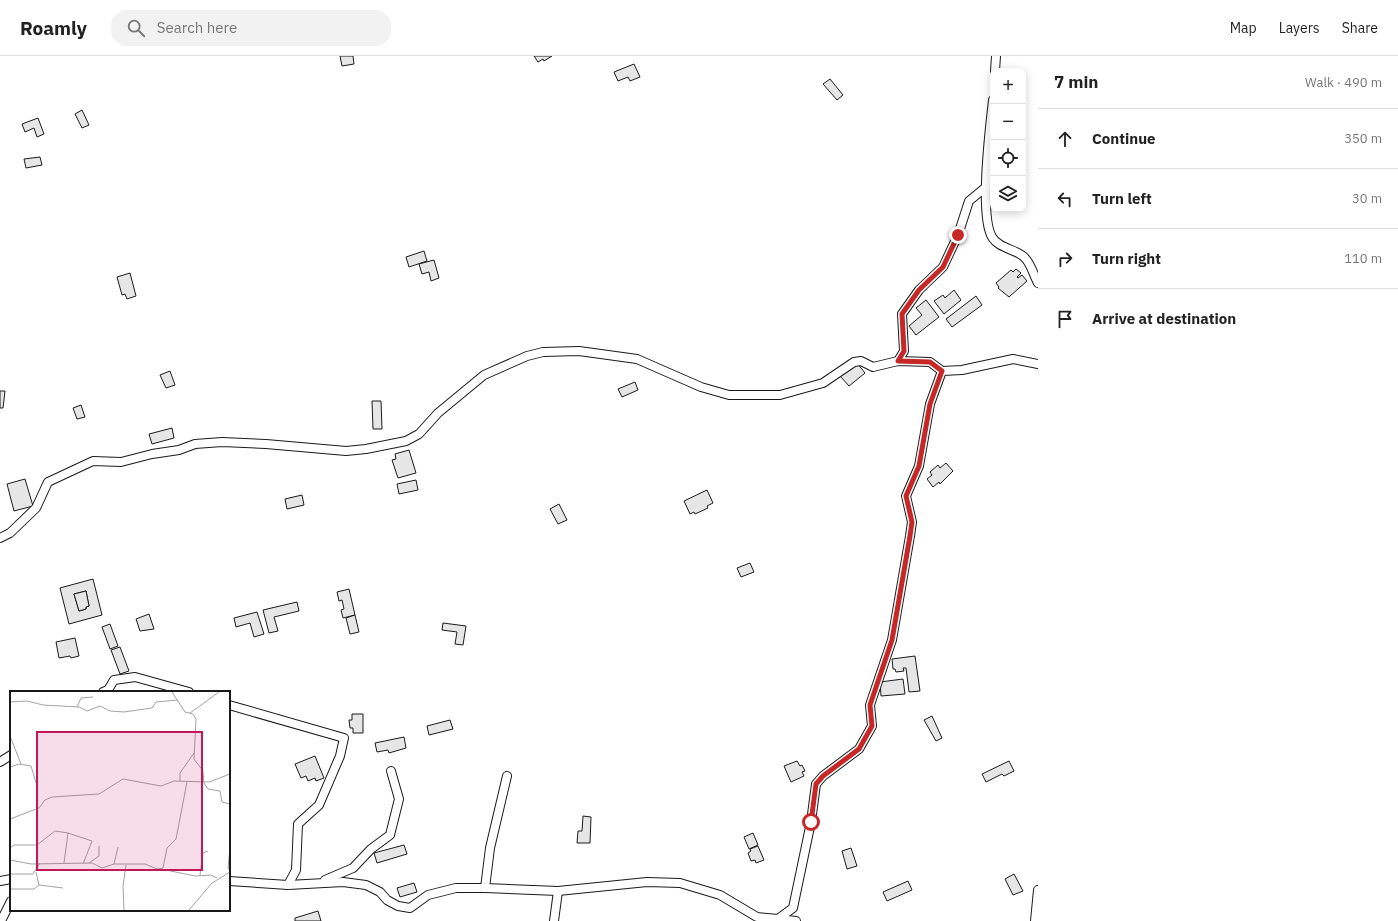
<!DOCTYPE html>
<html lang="en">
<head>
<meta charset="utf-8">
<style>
	body { margin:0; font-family:"IBM Plex Sans",sans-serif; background:#f2f2f2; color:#222 }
	.controls { position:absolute; right:12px; top:12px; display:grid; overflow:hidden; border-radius:8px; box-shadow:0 2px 10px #0003 }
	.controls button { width:36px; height:36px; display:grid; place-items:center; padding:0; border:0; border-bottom:1px solid #e0e0e0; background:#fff; color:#222; font:20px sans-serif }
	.stop { position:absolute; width:12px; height:12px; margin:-9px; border:3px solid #c62828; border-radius:50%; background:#fff }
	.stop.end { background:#c62828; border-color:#fff; box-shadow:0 1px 4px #0008 }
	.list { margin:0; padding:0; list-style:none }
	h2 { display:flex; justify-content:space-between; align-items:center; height:52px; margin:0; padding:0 16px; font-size:17px }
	h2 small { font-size:13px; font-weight:400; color:#767676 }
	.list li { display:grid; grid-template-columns:26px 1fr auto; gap:12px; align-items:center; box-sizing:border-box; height:60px; padding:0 16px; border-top:1px solid #e0e0e0 }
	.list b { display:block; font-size:15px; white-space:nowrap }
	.list em { font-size:13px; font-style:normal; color:#767676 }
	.icon { flex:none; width:22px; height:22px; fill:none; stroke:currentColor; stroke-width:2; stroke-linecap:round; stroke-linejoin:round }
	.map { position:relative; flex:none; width:1038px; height:865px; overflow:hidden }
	header { display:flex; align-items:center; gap:24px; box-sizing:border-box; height:56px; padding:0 20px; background:#fff; border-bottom:1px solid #e0e0e0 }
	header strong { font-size:19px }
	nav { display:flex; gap:22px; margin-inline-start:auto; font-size:14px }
	.search { width:280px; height:36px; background:#f2f2f2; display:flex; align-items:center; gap:10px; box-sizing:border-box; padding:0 14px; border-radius:16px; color:#767676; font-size:15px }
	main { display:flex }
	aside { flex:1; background:#fff }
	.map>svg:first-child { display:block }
	.building { fill:#e6e6e6; stroke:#1a1a1a; fill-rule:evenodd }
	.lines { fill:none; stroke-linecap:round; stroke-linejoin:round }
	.street-casing { stroke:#1a1a1a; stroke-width:10 }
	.street { stroke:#fff; stroke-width:8 }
	.route { stroke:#c62828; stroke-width:5 }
	.inset-road { fill:none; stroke:#a3a3a3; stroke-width:1 }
	.view { fill:#c2185b; fill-opacity:0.15; stroke:#c2185b; stroke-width:2 }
	.inset-edge { fill:none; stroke:#1a1a1a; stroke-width:2 }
</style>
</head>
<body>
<header>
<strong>Roamly</strong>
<div class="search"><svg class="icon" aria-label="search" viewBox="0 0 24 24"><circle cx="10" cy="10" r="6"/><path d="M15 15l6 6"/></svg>Search here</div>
<nav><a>Map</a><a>Layers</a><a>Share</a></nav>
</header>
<main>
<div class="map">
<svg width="1038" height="865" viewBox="0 0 1038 865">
	<rect width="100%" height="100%" fill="#fff"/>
	<!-- building -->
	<g class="building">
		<polygon points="340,0 353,0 354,8 342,10"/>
		<polygon points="534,0 552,0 544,5 543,3 538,6"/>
		<polygon points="634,8 640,21 630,25 628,21 618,25 614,16"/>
		<polygon points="830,23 843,39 837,44 823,28"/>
		<polygon points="82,54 89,69 82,72 75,58"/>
		<polygon points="38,62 44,78 37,81 34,72 25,76 22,68"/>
		<polygon points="40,101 42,109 26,112 24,103"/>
		<polygon points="424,195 427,205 409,211 406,201"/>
		<polygon points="434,204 439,222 431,225 429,216 422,218 419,208"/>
		<polygon points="1016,213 1021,217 1017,221 1018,222 1022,219 1027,225 1009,241 998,232 999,231 996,227 1011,214 1013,216"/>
		<polygon points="130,217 136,240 127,243 125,238 122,239 117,221"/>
		<polygon points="954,234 961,244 944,258 934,245 943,239 945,242"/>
		<polygon points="976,240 982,249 952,271 946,263"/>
		<polygon points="926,244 939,261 916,279 909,270 922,259 916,252"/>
		<polygon points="857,307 865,317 849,330 840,320"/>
		<polygon points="170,315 175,329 166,332 160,319"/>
		<polygon points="635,326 638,334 622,341 618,333"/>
		<polygon points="0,335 5,335 3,352 0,352"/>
		<polygon points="372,345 381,345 382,373 373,373"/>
		<polygon points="81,349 85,361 77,363 73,352"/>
		<polygon points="172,372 174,382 152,388 149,378"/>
		<polygon points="409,394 416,417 398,422 392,404 396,403 395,398"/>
		<polygon points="946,407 953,415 940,428 939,426 933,431 927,423 932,419 930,416 938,409 940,412"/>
		<polygon points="25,423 33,450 14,455 7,428"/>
		<polygon points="416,424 418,434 399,438 397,428"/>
		<polygon points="707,434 713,447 707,450 708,452 695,458 694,456 690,458 684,445"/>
		<polygon points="302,439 304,449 287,453 285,443"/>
		<polygon points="559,448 567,464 558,468 550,453"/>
		<polygon points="750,507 754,516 741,521 737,512"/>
		<path d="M93 523 102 559 69 568 60 532ZM86 535 89 550 86 551V553L79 555 74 538Z"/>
		<polygon points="349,533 355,559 343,562 341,554 344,553 342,544 339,545 337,536"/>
		<polygon points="86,535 89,550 86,551 86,553 79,555 74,538"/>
		<polygon points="297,546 299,555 274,561 278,575 269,577 263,554"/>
		<polygon points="257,556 264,578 254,581 250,567 236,571 234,562"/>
		<polygon points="149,558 154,573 140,575 136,563"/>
		<polygon points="355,559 359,576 350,578 346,562"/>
		<polygon points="443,567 466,570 463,589 455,588 457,576 442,574"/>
		<polygon points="110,568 118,590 110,593 102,571"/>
		<polygon points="75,582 79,600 71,602 70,600 59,602 56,586"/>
		<polygon points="120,591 129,615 120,618 111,594"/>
		<polygon points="915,600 920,635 909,636 906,612 903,612 904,615 896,616 895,613 893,613 892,603"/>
		<polygon points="903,623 905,638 881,640 880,626"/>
		<polygon points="352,658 363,658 363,677 353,677 353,672 350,672 349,664 352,664"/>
		<polygon points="932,660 942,682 936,685 924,664"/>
		<polygon points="450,664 453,673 429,679 427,670"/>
		<polygon points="404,681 406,692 389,697 388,694 377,696 375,687"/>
		<polygon points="315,700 324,722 316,725 315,722 308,725 306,720 301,722 295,708"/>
		<polygon points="797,705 800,710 802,709 805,715 802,716 804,720 791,726 784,710"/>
		<polygon points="1009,705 1014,715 1004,720 1002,718 986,726 982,718"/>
		<polygon points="583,760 591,761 590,787 577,787 578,775 582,775"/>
		<polygon points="753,777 758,789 749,793 744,781"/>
		<polygon points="404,789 407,798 377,807 374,797"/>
		<polygon points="758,790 764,804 756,807 755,804 751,805 748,797 751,795 750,793"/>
		<polygon points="851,792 857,810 847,813 842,795"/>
		<polygon points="1014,818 1023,835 1013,839 1005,823"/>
		<polygon points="908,825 912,834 887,845 883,836"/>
		<polygon points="414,827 417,836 400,841 397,832"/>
		<polygon points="318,855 321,865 295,865 295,862"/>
	</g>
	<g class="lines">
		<!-- street casing -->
		<g class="street-casing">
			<g id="street">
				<polyline points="995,15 996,0"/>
				<path d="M993 44C990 71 979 159 992 181 999 193 1017 193 1025 202 1031 208 1034 220 1038 227"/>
				<polyline points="898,305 904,295 902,258 919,234 943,211 958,179 969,145 986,131"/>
				<polyline points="0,482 10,477 36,452 48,426 93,405 121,406 152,398 179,394 195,388 222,386 266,388 346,395 366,393 406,385 419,378 438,357 484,319 527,300 543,296 579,295 637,303 701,331 729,339 780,339 823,327 854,306 861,305 873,311 898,305 930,306 942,315 962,314 1013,303 1038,308"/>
				<polyline points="103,636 108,634 114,624 135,621 189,636"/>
				<polyline points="229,649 344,682 340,700 319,749 298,768 296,814 288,829"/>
				<polyline points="0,706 11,699"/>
				<polyline points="325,824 353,812 371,793 390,779 399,743 391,715"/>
				<polyline points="0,825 11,823"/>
				<polyline points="229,825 288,829 343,826 366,829 380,836 387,844 398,850 410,852 428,839 456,832 485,832 490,792 507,720"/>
				<polyline points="485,832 558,835 647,826 680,827 720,839 757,861 778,863 793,852 811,766 816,728 823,720 859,693 872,670 870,649 892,584 910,480 912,466 906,440 919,410 930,348 942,315"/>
				<polyline points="778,863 796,865"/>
				<polyline points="1,865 11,845"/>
				<polyline points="554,865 558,835"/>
				<polyline points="1035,865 1038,834"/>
			</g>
		</g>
		<!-- street -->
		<use href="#street" class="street"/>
	</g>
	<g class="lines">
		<!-- route -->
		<polyline class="route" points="811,766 816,728 823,720 859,693 872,670 870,649 892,584 910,480 912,466 906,440 919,410 930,348 942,315 930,306 898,305 904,295 902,258 919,234 943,211 958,179"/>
	</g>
	<!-- overview -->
	<g transform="translate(10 635)">
		<rect width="220" height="220" fill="#fff"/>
		<path class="inset-road" d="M162 1 175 21 183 23 186 28 184 68 193 80 194 92 198 98 210 100 212 111 220 113M0 11 17 10 33 14 69 16 77 20 90 15 100 20 114 21 142 17 146 11 168 9M67 16 71 7 83 6M180 22 209 1M0 45 11 73M0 76 9 73 21 75 26 92M170 90V82L184 62M0 128 29 117 35 109 42 106 89 103 113 88 151 95 164 90 199 91 220 83M58 142 82 150 73 173M0 157 4 154H27L45 140 58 142 54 172M220 157 218 177 220 180M0 169 21 173 82 172 92 177 104 173 108 156M79 172 89 165V155M104 173H135L147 178 153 177 157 157 166 148 177 91M151 178 185 185 201 184 207 187M26 181 29 194M0 183H23L30 172M190 184 193 162 198 160M0 198H24L29 194 53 197M114 219 113 195 116 174M179 219 202 192 220 181"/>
		<path class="view" d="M27 41H192V179H27Z"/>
		<rect width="220" height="220" class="inset-edge"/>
	</g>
</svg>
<div class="controls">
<button>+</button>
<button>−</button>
<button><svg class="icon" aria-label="locate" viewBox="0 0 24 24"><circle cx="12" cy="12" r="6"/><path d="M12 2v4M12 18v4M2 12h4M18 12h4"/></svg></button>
<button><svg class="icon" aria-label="layers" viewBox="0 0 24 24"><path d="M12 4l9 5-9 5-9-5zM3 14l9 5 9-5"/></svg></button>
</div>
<div class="stop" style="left:811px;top:766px"></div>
<div class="stop end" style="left:958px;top:179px"></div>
</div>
<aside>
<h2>7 min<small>Walk · 490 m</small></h2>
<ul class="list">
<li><svg class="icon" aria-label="ahead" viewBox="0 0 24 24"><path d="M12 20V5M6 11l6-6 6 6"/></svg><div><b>Continue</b></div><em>350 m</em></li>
<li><svg class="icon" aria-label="left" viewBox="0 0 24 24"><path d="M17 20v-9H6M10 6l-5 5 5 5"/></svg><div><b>Turn left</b></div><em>30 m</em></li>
<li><svg class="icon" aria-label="right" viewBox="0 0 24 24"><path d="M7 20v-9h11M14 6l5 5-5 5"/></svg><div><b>Turn right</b></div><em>110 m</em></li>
<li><svg class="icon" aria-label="arrive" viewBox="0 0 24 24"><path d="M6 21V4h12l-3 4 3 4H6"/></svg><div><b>Arrive at destination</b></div></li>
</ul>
</aside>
</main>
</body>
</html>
